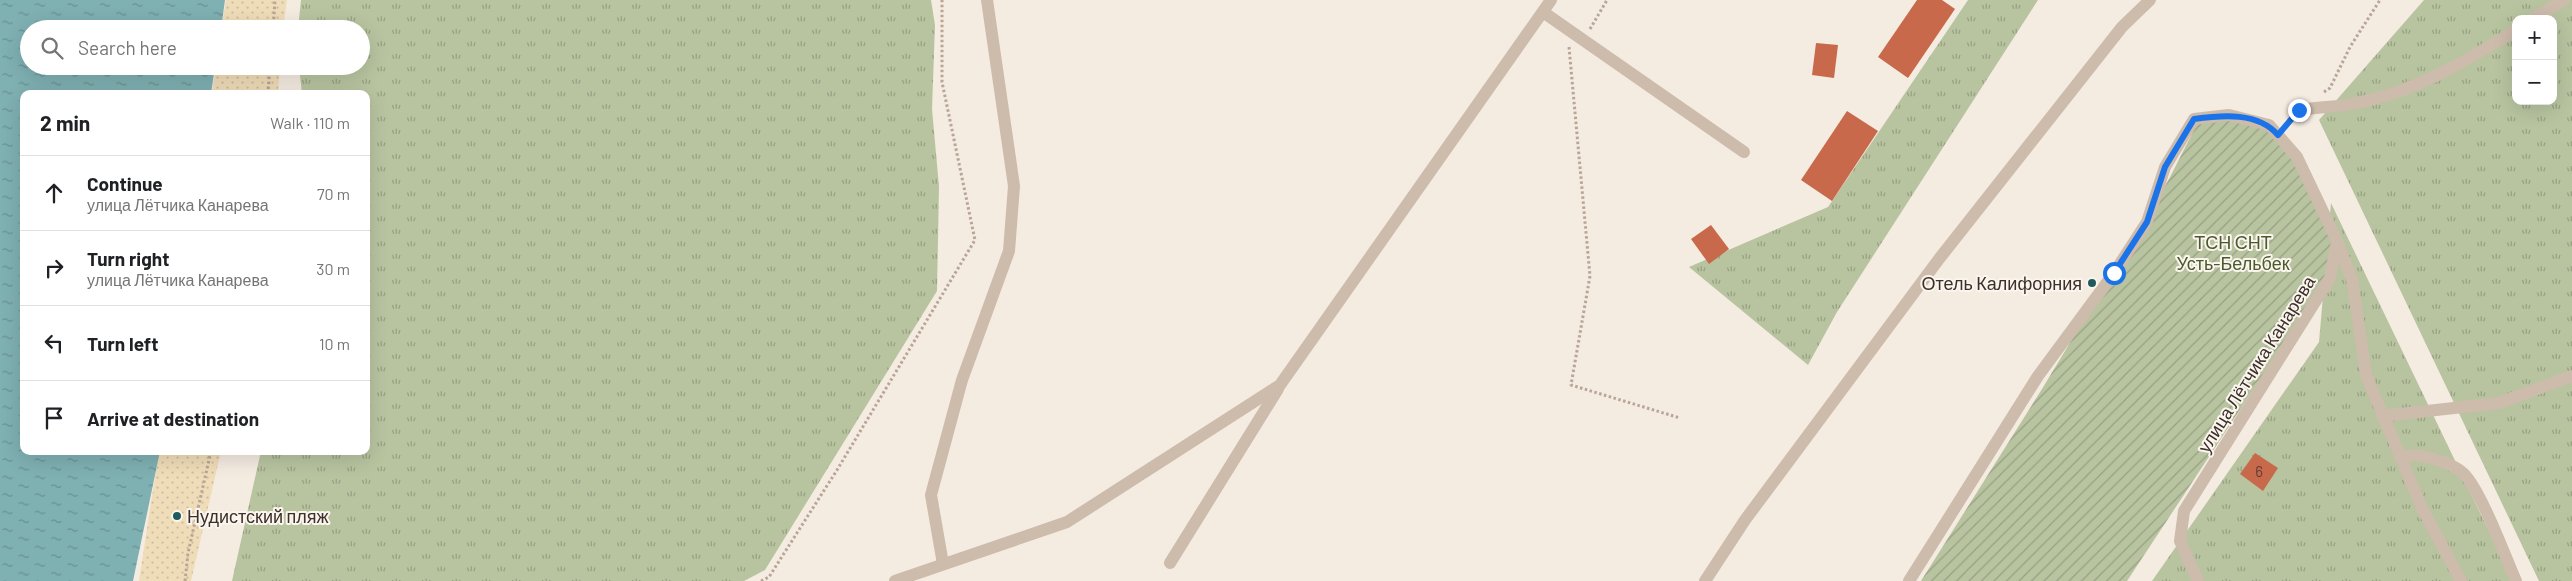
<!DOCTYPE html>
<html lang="en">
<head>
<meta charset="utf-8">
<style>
	body { margin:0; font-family:Barlow,sans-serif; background:#f6f6f6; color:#202124 }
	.controls { position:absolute; right:15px; top:15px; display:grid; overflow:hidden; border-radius:10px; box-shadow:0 5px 20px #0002 }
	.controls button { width:45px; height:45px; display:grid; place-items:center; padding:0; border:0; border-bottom:1px solid #e0e0e0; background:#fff; color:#202124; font:25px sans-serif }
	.stop { position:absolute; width:15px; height:15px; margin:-11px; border:4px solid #1a73e8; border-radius:50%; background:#fff }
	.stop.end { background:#1a73e8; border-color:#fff; box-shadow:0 1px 5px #0008 }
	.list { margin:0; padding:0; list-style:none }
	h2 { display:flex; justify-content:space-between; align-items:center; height:65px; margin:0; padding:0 20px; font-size:21px }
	h2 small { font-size:16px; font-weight:400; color:#757577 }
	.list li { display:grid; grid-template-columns:32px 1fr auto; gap:15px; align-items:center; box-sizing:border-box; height:75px; padding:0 20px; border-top:1px solid #e0e0e0 }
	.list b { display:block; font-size:19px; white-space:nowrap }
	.list p { margin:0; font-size:16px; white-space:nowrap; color:#757577 }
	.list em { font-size:16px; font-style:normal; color:#757577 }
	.icon { flex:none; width:28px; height:28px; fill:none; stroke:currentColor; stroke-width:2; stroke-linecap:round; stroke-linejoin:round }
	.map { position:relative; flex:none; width:2572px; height:581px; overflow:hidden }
	.search { position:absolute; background:#fff; box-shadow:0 5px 20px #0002; left:20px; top:20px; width:350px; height:55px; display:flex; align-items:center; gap:12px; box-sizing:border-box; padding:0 18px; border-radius:28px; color:#757577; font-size:19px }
	.panel { position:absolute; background:#fff; box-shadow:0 5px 20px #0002; left:20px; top:90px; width:350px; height:365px; border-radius:10px }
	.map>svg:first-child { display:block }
	.grass { fill:url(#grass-tufts); fill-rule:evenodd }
	.sand { fill:url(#sand-dots) }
	.garden { fill:url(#garden-furrows) }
	.water { fill:url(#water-ripples) }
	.building { fill:#c8694b }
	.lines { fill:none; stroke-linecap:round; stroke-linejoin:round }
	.path { stroke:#b9a596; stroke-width:3; stroke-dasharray:2.5 2.5; stroke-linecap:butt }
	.minor { stroke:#cdbbac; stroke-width:12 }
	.route { stroke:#1a73e8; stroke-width:6 }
	.poi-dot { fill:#1f5a5e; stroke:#fbf5ee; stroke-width:2 }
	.labels { text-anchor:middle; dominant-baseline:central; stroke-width:4; stroke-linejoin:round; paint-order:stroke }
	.number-label { font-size:15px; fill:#5e3e33 }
	.park-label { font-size:18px; fill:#4a5a2e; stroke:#fbf5ee }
	.poi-label { font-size:18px; fill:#3b302b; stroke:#fbf5ee; text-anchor:end }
	.street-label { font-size:18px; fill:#3b302b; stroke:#fbf5ee }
</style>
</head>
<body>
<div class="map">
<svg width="2572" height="581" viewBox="0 0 2572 581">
	<defs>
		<pattern id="grass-tufts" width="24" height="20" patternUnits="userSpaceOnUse" patternTransform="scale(1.25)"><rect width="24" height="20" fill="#b8c4a0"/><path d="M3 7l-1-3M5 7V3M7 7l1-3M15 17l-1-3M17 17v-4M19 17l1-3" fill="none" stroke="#97a083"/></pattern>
		<pattern id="sand-dots" width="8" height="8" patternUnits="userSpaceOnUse" patternTransform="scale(1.25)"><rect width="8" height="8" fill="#efdcb8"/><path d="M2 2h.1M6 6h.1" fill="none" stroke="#cebd9e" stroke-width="1.8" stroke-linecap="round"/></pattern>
		<pattern id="garden-furrows" width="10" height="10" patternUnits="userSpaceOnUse" patternTransform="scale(1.25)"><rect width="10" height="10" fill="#b8c4a0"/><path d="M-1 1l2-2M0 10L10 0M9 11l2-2" fill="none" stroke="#97a083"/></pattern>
		<pattern id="water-ripples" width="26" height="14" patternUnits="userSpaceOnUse" patternTransform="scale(1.25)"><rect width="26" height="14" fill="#7fb0b2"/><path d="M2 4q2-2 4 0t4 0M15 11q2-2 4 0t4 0" fill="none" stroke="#699091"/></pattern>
	</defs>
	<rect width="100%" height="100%" fill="#f4ebe1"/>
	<!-- grass -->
	<g class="grass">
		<polygon points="301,0 931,0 935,25 932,109 939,187 937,291 765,570 744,581 232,581 261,451 366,451 366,94 302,94 299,66 361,66 361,29 298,29"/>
		<polygon points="1968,0 2038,0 1837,312 1808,365 1689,267 1828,207"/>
		<path d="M2424 0H2572V581H2539L2319 120ZM2516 19H2553V101H2516Z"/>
		<polygon points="2331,203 2513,581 2152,581 2319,342"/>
	</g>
	<!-- sand -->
	<g class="sand">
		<polygon points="226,0 287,0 283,29 221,29"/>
		<polygon points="216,66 280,66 278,94 212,94"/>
		<polygon points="159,451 221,451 191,581 139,581"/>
	</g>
	<!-- garden -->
	<polygon class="garden" points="2227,120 2265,127 2294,159 2334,241 2327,278 2127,581 1921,581 2042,389 2169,179 2197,124"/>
	<!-- water -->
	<polygon class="water" points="0,0 225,0 221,29 29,29 29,66 215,66 211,94 24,94 24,451 160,451 133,581 0,581"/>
	<!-- building -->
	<g class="building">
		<polygon points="1917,0 1942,0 1955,9 1908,78 1878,57"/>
		<polygon points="1816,43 1838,45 1834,78 1812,75"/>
		<polygon points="1847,111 1878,131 1832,201 1801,180"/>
		<polygon points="1711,225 1729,249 1709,264 1691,239"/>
		<polygon points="2255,453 2278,468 2263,491 2240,474"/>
	</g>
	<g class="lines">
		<!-- path -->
		<g class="path">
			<polyline points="273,29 275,0"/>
			<polyline points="1590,29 1607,0"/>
			<polyline points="1569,47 1590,276 1571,385 1680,418"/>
			<polyline points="2324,92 2330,88 2350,47 2380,0"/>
			<polyline points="268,94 270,66"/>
			<polyline points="185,581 188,553 211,451"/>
			<polyline points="761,581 769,577 837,470 975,240 942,82 942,0"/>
		</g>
		<!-- minor -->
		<g class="minor">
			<polyline points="1543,12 1744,152"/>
			<polyline points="2533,19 2564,0"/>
			<path d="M2299 110C2318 107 2337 107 2356 103 2415 92 2466 61 2516 30"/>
			<polyline points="2337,241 2352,279 2366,375 2422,508 2461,581"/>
			<polyline points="2382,416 2499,403 2572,376"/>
			<path d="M2400 458C2411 454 2419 455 2430 458 2442 461 2455 465 2464 474 2481 491 2505 556 2516 581"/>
			<polyline points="1170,563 1278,389"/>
			<polyline points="943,564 931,495 962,380 1009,251 1014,186 987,0"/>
			<polyline points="895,581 1067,522 1280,385 1551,0"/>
			<polyline points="1705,581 1745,520 1939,259 2122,27 2150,0"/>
			<polyline points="1909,581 2038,376 2114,273 2147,222 2165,167 2194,119 2229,115 2269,125 2297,157 2337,241 2330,278 2184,511 2180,541 2198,581"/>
		</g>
	</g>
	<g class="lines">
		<!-- route -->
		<path class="route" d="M2114 273 2147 222 2165 167 2194 119C2223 115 2258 112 2278 135L2299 110"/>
	</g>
	<!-- markers -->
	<g class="poi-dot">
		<circle cx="2092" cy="283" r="5"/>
		<circle cx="177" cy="516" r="5"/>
	</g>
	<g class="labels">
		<!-- number labels -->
		<g class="number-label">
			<text x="2259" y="471">6</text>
		</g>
		<!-- park labels -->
		<g class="park-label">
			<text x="2233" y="242">ТСН СНТ<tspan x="2233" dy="21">Усть-Бельбек</tspan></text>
		</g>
		<!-- poi labels -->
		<g class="poi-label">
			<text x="2082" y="283">Отель Калифорния</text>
			<text x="187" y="516" text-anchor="start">Нудистский пляж</text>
		</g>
		<!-- street labels -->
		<g class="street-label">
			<text transform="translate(2256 364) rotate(-58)">улица Лётчика Канарева</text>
		</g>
	</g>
</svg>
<div class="controls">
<button>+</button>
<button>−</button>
</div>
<div class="stop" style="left:2114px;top:273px"></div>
<div class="stop end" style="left:2299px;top:110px"></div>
<div class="search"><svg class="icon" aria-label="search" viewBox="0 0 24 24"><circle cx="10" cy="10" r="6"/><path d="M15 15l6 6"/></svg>Search here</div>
<section class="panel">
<h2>2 min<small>Walk · 110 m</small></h2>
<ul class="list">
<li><svg class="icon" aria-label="ahead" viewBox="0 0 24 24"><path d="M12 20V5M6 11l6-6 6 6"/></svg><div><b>Continue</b><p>улица Лётчика Канарева</p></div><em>70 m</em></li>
<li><svg class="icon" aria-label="right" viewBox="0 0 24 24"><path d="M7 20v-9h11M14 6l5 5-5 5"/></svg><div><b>Turn right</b><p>улица Лётчика Канарева</p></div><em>30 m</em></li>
<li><svg class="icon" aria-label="left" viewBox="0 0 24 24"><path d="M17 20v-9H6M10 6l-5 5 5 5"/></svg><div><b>Turn left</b></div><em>10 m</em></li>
<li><svg class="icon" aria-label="arrive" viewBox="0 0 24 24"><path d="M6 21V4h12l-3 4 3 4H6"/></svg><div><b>Arrive at destination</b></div></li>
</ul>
</section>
</div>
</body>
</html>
